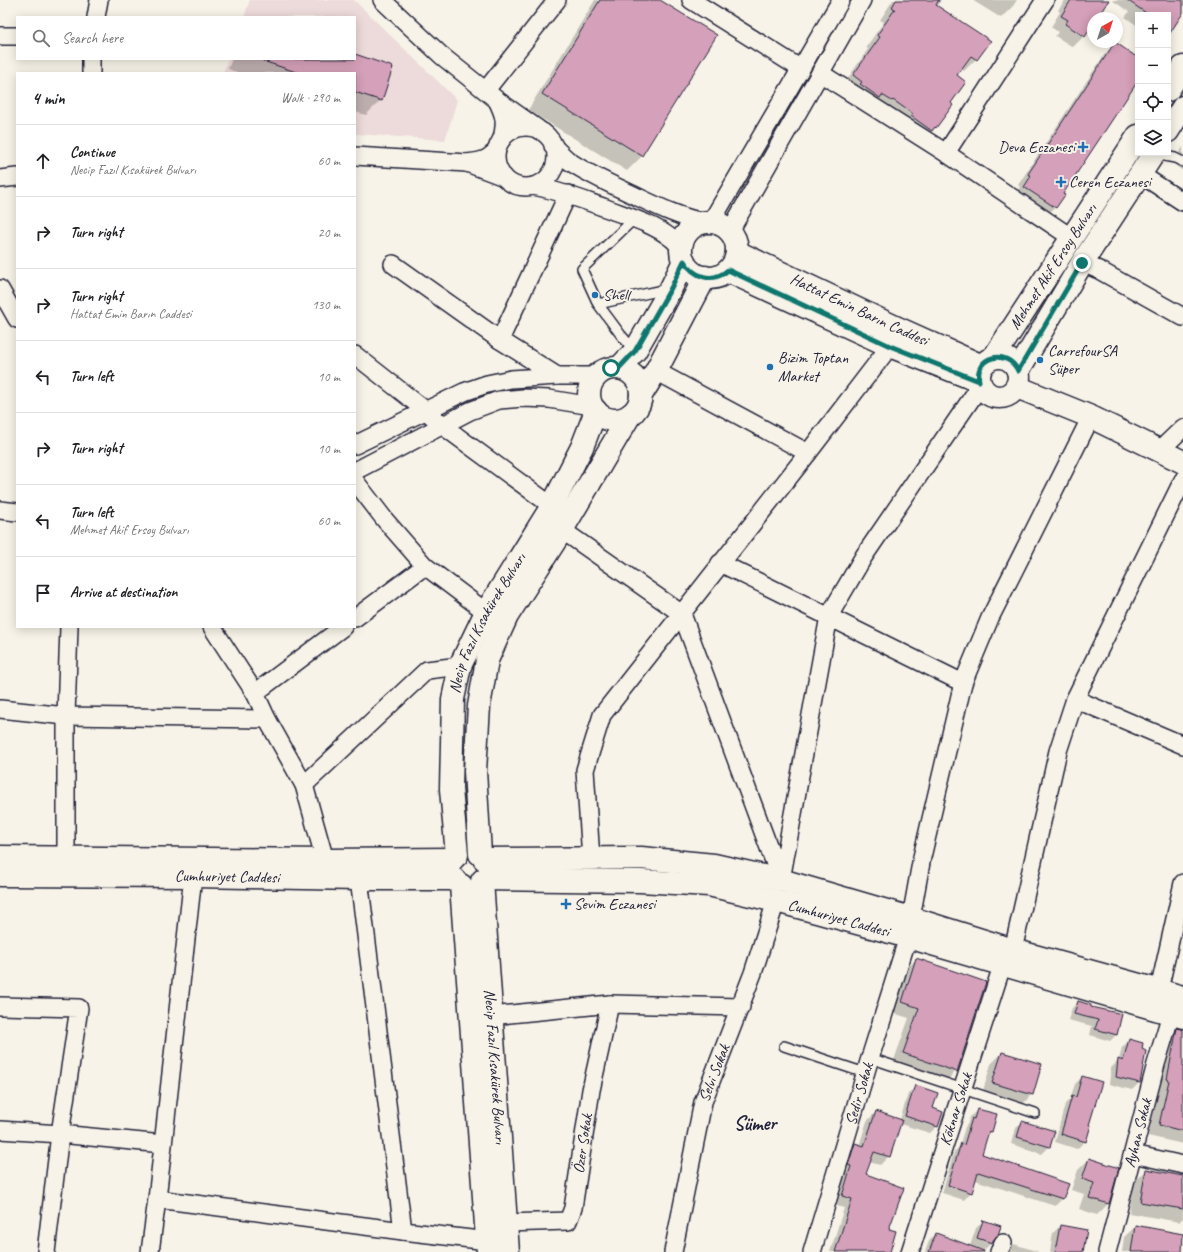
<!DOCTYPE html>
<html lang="en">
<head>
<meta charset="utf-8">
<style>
	body { margin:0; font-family:Caveat,sans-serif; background:#f6f6f6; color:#202124 }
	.controls { position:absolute; right:12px; top:12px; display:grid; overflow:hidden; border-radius:0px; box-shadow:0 2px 10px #0003 }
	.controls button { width:36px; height:36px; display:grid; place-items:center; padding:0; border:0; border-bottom:1px solid #e0e0e0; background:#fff; color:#202124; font:20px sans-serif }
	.compass { position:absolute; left:1087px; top:12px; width:36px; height:36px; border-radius:50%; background:#fff; box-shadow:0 2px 10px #0003; rotate:39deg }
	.stop { position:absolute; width:12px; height:12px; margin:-9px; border:3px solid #0f766e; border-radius:50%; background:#fff }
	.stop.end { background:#0f766e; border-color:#fff; box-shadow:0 1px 4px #0008 }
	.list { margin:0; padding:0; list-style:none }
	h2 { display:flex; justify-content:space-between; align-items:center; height:52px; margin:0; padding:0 16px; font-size:17px }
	h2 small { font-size:13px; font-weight:400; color:#757577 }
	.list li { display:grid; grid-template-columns:26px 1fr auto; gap:12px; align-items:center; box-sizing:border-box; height:72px; padding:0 16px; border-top:1px solid #e0e0e0 }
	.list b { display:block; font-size:15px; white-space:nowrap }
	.list p { margin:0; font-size:13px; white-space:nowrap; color:#757577 }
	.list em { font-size:13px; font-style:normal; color:#757577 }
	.icon { flex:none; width:22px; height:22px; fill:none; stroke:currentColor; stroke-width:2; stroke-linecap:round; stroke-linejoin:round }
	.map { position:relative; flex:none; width:1183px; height:1252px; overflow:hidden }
	.search { position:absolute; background:#fff; box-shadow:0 2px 10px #0003; left:16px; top:16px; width:340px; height:44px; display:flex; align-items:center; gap:10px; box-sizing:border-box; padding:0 14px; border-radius:0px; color:#757577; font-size:15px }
	.panel { position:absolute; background:#fff; box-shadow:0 2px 10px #0003; left:16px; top:72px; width:340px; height:556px; border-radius:0px }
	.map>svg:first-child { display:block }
	.built { fill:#eddada }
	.shadow { fill:#0003 }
	.building { fill:#d5a0b9; stroke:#22223b }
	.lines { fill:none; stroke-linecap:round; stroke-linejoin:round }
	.service-casing { stroke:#22223b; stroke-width:12 }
	.minor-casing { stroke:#22223b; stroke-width:20 }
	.secondary-casing { stroke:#22223b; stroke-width:25 }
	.primary-casing { stroke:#22223b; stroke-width:25 }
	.service { stroke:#f7f3e8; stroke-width:9 }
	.minor { stroke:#f7f3e8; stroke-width:17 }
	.secondary { stroke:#f7f3e8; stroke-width:22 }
	.primary { stroke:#f7f3e8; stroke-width:22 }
	.route { stroke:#0f766e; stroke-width:5 }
	.poi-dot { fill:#1f6fb2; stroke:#f7f3e8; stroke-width:1.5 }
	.labels { text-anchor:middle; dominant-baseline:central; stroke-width:4; stroke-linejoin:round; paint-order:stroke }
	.poi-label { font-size:16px; fill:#22223b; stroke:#f7f3e8; text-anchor:start }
	.street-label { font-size:16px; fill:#22223b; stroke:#f7f3e8 }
	.district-label { font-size:20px; font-weight:bold; fill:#22223b; stroke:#f7f3e8 }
</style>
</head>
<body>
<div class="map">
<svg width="1183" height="1252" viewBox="0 0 1183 1252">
	<rect width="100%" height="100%" fill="#f7f3e8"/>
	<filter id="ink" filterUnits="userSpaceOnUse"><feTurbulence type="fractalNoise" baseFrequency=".025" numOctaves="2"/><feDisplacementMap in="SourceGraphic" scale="8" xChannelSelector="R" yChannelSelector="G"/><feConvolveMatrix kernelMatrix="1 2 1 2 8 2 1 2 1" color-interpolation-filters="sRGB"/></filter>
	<g filter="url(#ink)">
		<!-- built -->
		<polygon class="built" points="250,0 354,0 457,100 445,140 355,134 355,73 223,73 228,59 355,59 355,17 244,17"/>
		<!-- shadow -->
		<g class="shadow">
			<polygon points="595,0 658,0 715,36 642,156 627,171 528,110"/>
			<polygon points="893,0 941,0 937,7 976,59 964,71 961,68 956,76 950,103 936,127 924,139 842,87 868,49 866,47 884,22 880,20"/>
			<polygon points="972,0 1017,0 1013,6 1001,18"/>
			<polygon points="1065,0 1108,0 1096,18 1093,18 1093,22 1084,36 1073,47 1055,36 1058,32 1051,27 1060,12 1058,10"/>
			<polygon points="1112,0 1183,0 1183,11 1168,32 1168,15 1138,15 1138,26 1125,17 1129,12"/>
			<polygon points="1115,44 1138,59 1138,79 1061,194 1055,207 1044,219 1013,198 1020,187 1018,185 1104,55"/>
			<polygon points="355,55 381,100 366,115 355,112 355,73 239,73 228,69 232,59 355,59"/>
			<polygon points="1183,147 1183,171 1172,163"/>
			<polygon points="916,959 956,1071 946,1081 893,1063 909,1018 893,1013 906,970"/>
			<polygon points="1078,1002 1089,1007 1116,1035 1110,1041 1090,1035 1092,1026 1068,1020 1072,1008"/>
			<polygon points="1130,1040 1139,1083 1132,1090 1109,1084 1111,1068 1119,1060 1122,1047"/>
			<polygon points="1175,1040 1183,1041 1183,1144 1148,1136 1159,1091 1156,1090 1164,1051"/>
			<polygon points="1002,1053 1032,1094 1021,1106 982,1094 991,1064"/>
			<polygon points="1082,1077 1085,1141 1077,1149 1055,1142 1065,1104 1070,1099 1075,1084"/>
			<polygon points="916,1086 932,1109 937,1126 930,1133 900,1124 889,1156 880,1165 869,1162 865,1174 888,1229 889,1252 830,1252 844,1208 834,1205 846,1153 855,1145 859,1146 867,1121 876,1112 900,1120 908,1094"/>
			<polygon points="977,1110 995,1115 991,1132 987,1136 981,1154 1067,1184 1062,1199 1055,1206 975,1180 971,1192 964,1200 942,1193 954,1152 959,1147 965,1127 968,1123 970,1117"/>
			<polygon points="1022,1122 1049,1147 1042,1154 1011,1144 1015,1129"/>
			<polygon points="1089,1159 1117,1168 1108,1204 1097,1215 1079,1209 1084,1194 1071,1190 1078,1170"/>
			<polygon points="1147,1170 1183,1177 1183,1218 1179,1222 1129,1213 1135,1181"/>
			<polygon points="984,1221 993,1238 991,1243 984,1250 974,1247 972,1252 925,1252 929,1241 936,1234 970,1246 976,1228"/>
			<polygon points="1060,1226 1081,1252 1050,1252 1053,1233"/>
			<polygon points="1136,1226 1183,1235 1181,1252 1122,1252 1124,1237"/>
			<polygon points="1014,1244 1039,1252 1006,1252"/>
		</g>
		<!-- building -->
		<g class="building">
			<polygon points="600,0 660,0 717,35 642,156 542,94"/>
			<polygon points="896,0 939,0 936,5 991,41 977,60 971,56 957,75 966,82 951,103 953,105 936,128 935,127 932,131 911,116 913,114 893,100 892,101 882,95 880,98 860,84 862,82 853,75 880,37 877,35 895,9 892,7"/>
			<polygon points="1071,0 1109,0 1097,18 1093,18 1093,24 1085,37 1065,24 1068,20 1061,16"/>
			<polygon points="1127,0 1183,0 1183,13 1168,36 1168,15 1149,15"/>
			<polygon points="1115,42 1138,58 1138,81 1063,194 1065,195 1056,208 1024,187 1031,176 1028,174"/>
			<polygon points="355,54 393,67 382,101 355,92 355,73 299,73 263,61 263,59 355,59"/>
			<polygon points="916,958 986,982 957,1072 903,1053 919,1008 902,1002"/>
			<polygon points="1078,1001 1091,1005 1091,1007 1122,1014 1117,1035 1095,1029 1098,1020 1074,1014"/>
			<polygon points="1177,1028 1183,1029 1183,1131 1159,1125 1169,1080 1167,1079"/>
			<polygon points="1129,1039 1143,1043 1142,1049 1146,1051 1140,1083 1116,1077 1118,1059 1123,1061"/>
			<polygon points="1002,1052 1042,1064 1033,1095 992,1083"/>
			<polygon points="1082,1076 1102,1082 1089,1125 1091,1125 1086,1142 1061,1134 1072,1096 1076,1097"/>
			<polygon points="915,1085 938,1093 933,1108 943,1112 938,1127 905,1116"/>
			<polygon points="977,1109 997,1114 992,1132 989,1131 982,1154 1069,1184 1063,1199 978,1172 972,1193 948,1185 961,1143 964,1145 972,1118 974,1119"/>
			<polygon points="876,1111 902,1120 890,1157 874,1152 866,1174 904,1188 889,1229 896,1231 890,1252 835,1252 852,1199 842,1196 851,1166 848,1165 855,1143 864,1146"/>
			<polygon points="1022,1121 1055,1131 1050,1147 1017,1137"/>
			<polygon points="1089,1158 1119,1168 1109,1204 1089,1198 1094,1183 1082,1179"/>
			<polygon points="1146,1169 1183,1176 1183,1209 1140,1202"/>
			<polygon points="983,1220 1001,1226 998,1235 994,1239 992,1243 977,1238"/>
			<polygon points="1060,1225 1087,1230 1083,1252 1055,1252"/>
			<polygon points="1135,1225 1183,1234 1182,1252 1131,1252"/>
			<polygon points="936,1233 984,1251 984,1252 929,1252"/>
		</g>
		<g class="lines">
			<!-- service casing -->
			<g class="service-casing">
				<g id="service">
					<polyline points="1154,154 1175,158 1183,162"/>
					<polyline points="634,219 582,269 598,304 621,335 635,351"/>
					<polyline points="598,304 667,289"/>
					<polyline points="784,1046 865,1073"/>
					<polyline points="870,1058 1035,1113"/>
				</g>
			</g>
			<!-- minor casing -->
			<g class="minor-casing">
				<g id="minor">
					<polyline points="382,0 442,56 497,100"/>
					<polyline points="691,0 801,69"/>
					<polyline points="96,17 99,0"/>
					<polyline points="0,36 17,36"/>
					<polyline points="91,73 91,59"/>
					<polyline points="820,73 946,153 1072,238"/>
					<polyline points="486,90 557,0"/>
					<circle cx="526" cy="157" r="30"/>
					<path d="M502 139C506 121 505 117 497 100L538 129"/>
					<path d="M553 146C558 151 563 156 569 161 589 175 617 187 640 198 661 208 680 217 703 222"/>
					<path d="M497 150C486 161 482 161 467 163L504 177"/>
					<polyline points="946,153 1045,0"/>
					<polyline points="355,156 467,163"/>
					<polyline points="1140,174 1183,202"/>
					<polyline points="0,179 17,177"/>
					<path d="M533 186C557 190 580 199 603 207 626 216 652 223 671 238 675 241 678 245 682 248"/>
					<polyline points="711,222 841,0"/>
					<polyline points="730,231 862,0"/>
					<polyline points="1082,263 1099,270 1183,317"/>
					<polyline points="393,264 500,340 557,376"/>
					<polyline points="0,289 17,319"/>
					<polyline points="500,340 568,194"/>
					<polyline points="355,355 425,410 443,426 552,506"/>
					<polyline points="656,371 808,453"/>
					<polyline points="355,445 464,392 487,384 511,379 557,376 596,376"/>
					<polyline points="1160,450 1183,428"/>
					<polyline points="355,471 470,411 499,400 523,398 549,399 592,406"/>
					<polyline points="355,481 385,520 425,566"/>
					<polyline points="0,510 17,512"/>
					<polyline points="562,530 682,614 781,880"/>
					<polyline points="720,563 963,683"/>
					<polyline points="355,618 425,566 486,612"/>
					<polyline points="212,627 255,693 267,719 304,785 325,860"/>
					<polyline points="255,693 343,627"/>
					<polyline points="1075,699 1183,745"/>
					<polyline points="0,709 66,716 267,719"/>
					<polyline points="304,785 427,670 460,666"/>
					<polyline points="66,857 66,716 69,627"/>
					<polyline points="591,859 585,770 602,715 808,453 890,346"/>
					<polyline points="359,879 403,1231"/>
					<polyline points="781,880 829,616 864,556 980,386"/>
					<polyline points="911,918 922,857 963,683 990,618 1091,417"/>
					<polyline points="1013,950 1058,751 1075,699 1183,480"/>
					<polyline points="1159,990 1183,883"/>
					<polyline points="0,1006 79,1008 60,1134 46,1252"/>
					<polyline points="491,1016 610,1004 741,1007"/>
					<polyline points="0,1130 60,1134 163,1144"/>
					<polyline points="1133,1154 1183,1165"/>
					<polyline points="157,1199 403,1231 488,1241"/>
					<path id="s1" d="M506 1223 568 1221 573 1208 591 1090 610 1004"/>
					<polyline points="150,1252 157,1199 193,876"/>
					<path id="s2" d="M673 1252 703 1102 753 973 776 901"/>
					<path id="s3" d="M812 1252 870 1058 908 937"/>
					<path id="s4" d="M910 1252 1002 966"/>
					<polyline points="999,1252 1003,1243"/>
					<path id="s5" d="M1107 1252 1156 1064 1171 1014"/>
				</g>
			</g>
			<!-- secondary casing -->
			<g class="secondary-casing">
				<g id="secondary">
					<polyline points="1017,387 1091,417 1183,462"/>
					<path id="s6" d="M482 881 508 1252"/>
					<polyline points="461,885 488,1252"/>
				</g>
			</g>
			<!-- primary casing -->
			<g class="primary-casing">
				<g id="primary">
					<polyline points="1168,90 1183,67"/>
					<polyline points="1168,131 1183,107"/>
					<circle cx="709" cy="250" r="28"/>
					<path id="s7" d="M737 252 893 326 982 366"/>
					<polyline points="728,271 890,346 979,381"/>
					<circle cx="999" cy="377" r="20"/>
					<path id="s8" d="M994 357 1138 136"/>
					<circle cx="615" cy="394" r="26"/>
					<polyline points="619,368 635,351 671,288 684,261"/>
					<polyline points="1018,371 1082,263 1154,153"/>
					<polyline points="641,395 656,371 705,277"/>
					<polyline points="480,854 475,771 479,706 487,660 507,616 562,530 630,415"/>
					<path id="s9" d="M457 855 451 789 453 699 460 666 486 612 552 506 582 447 596 411"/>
					<polyline points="0,857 325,860 453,859"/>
					<polyline points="484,859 641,858 714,865 781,880 911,918 1013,950 1183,997"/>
					<path id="s10" d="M0 875 193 876 359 879H454"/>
					<path id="s11" d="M484 879 640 881 709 885 776 901 908 937 1183 1017"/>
				</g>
			</g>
			<!-- service -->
			<use href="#service" class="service"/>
			<!-- minor -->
			<use href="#minor" class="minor"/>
			<!-- secondary -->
			<use href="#secondary" class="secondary"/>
			<!-- primary -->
			<use href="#primary" class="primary"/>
		</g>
	</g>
	<g class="lines" filter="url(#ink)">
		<!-- route -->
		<path class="route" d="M611 368H619L635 351 671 288 684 261C694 277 712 284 728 270L890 346 979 381C974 356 1007 348 1018 371L1082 263"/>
	</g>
	<!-- markers -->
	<g class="poi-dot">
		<path d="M1081 141h4v4h4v4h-4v4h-4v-4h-4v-4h4z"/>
		<path d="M1059 176h4v4h4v4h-4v4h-4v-4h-4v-4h4z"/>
		<circle cx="595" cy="295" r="4"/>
		<circle cx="1040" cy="360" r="4"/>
		<circle cx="770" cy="367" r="4"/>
		<path d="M564 898h4v4h4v4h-4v4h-4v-4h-4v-4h4z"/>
	</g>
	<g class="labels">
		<!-- poi labels -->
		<g class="poi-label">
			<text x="1075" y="147" text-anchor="end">Deva Eczanesi</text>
			<text x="1069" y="182">Ceren Eczanesi</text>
			<text x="603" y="295">Shell</text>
			<text x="1048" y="351">CarrefourSA<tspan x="1048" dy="18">Süper</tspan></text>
			<text x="778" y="358">Bizim Toptan<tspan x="778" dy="18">Market</tspan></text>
			<text x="574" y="904">Sevim Eczanesi</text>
		</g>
		<!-- street labels -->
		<g class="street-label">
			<text stroke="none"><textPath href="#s8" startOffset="108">Mehmet Akif Ersoy Bulvarı</textPath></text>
			<text stroke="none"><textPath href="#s7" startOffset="135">Hattat Emin Barın Caddesi</textPath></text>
			<text stroke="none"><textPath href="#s9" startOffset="240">Necip Fazıl Kısakürek Bulvarı</textPath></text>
			<text stroke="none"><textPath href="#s10" startOffset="227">Cumhuriyet Caddesi</textPath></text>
			<text stroke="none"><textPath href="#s11" startOffset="359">Cumhuriyet Caddesi</textPath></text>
			<text stroke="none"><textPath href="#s6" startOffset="186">Necip Fazıl Kısakürek Bulvarı</textPath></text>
			<text stroke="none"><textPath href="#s2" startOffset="184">Selvi Sokak</textPath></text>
			<text stroke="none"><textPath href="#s3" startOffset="165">Sedir Sokak</textPath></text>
			<text stroke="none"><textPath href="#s4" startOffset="150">Köknar Sokak</textPath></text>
			<text stroke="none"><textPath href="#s5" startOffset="123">Ayhan Sokak</textPath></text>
			<text stroke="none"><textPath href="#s1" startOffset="141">Özer Sokak</textPath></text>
		</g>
		<!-- district labels -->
		<g class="district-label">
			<text x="755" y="1123">Sümer</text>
		</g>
	</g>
</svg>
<div class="controls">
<button>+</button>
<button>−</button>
<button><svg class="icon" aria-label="locate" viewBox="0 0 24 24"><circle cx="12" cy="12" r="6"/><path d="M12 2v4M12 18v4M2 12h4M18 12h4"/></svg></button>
<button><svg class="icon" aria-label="layers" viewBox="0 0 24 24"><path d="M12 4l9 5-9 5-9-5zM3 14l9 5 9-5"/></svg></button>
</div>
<svg class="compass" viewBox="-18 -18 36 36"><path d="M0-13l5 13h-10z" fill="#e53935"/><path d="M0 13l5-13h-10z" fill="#757577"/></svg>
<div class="stop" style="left:611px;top:368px"></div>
<div class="stop end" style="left:1082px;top:263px"></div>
<div class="search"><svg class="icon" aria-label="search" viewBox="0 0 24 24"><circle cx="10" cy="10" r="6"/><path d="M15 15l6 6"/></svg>Search here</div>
<section class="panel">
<h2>4 min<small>Walk · 290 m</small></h2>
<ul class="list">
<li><svg class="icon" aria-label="ahead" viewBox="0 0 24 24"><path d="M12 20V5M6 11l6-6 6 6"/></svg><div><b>Continue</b><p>Necip Fazıl Kısakürek Bulvarı</p></div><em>60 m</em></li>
<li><svg class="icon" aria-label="right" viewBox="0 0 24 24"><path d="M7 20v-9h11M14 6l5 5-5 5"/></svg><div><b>Turn right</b></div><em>20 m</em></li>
<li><svg class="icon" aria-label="right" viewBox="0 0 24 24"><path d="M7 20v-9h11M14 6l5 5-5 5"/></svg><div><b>Turn right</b><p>Hattat Emin Barın Caddesi</p></div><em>130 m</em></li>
<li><svg class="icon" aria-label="left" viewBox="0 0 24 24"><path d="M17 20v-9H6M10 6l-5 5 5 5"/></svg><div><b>Turn left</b></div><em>10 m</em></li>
<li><svg class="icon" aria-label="right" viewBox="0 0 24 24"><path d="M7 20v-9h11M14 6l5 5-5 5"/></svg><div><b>Turn right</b></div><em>10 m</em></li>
<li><svg class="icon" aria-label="left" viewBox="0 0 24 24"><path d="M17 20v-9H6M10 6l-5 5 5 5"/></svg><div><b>Turn left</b><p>Mehmet Akif Ersoy Bulvarı</p></div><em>60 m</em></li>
<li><svg class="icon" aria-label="arrive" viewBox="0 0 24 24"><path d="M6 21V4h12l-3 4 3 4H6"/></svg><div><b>Arrive at destination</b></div></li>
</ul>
</section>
</div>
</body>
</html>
